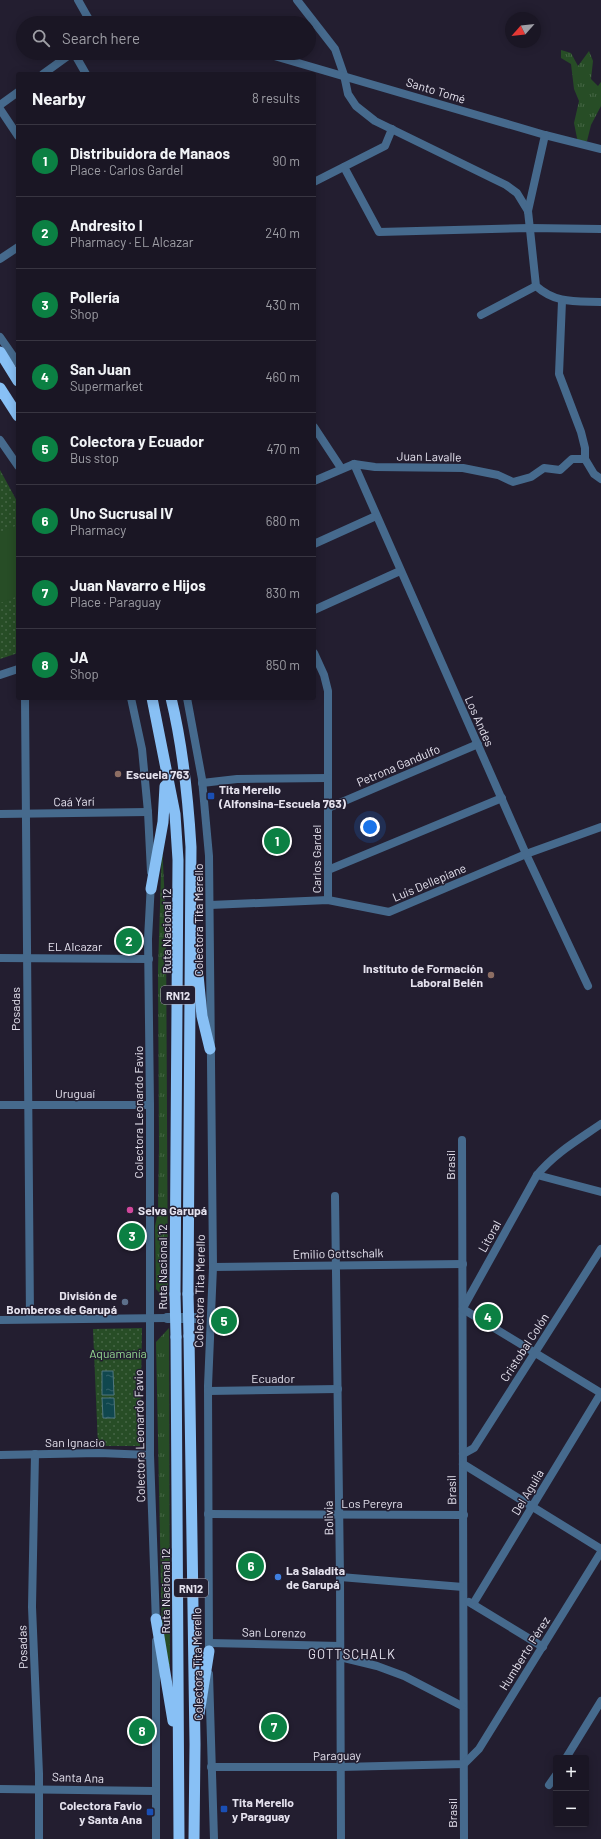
<!DOCTYPE html>
<html lang="en">
<head>
<meta charset="utf-8">
<style>
	body { margin:0; font-family:Barlow,sans-serif; background:#272331; color:#f1f3f6 }
	.controls { position:absolute; right:12px; bottom:12px; display:grid; overflow:hidden; border-radius:4px; box-shadow:0 2px 10px #0003 }
	.controls button { width:36px; height:36px; display:grid; place-items:center; padding:0; border:0; border-bottom:1px solid #383541; background:#1a1624; color:#f1f3f6; font:20px sans-serif }
	.compass { position:absolute; left:505px; top:12px; width:36px; height:36px; border-radius:50%; background:#1a1624; box-shadow:0 2px 10px #0003; rotate:243deg }
	.you { position:absolute; left:370px; top:827px; width:14px; height:14px; margin:-10px; border:3px solid #fff; border-radius:50%; background:#1a73e8; box-shadow:0 0 0 6px #1a73e833 }
	.badge { display:grid; place-items:center; width:26px; height:26px; border-radius:50%; background:#0b8043; color:#fff; font-size:13px; font-weight:700 }
	.pin { position:absolute; translate:-50% -50%; border:2px solid #fff; box-shadow:0 1px 4px #0006 }
	.list { margin:0; padding:0; list-style:none }
	h2 { display:flex; justify-content:space-between; align-items:center; height:52px; margin:0; padding:0 16px; font-size:17px }
	h2 small { font-size:13px; font-weight:400; color:#9f9fa6 }
	.list li { display:grid; grid-template-columns:26px 1fr auto; gap:12px; align-items:center; box-sizing:border-box; height:72px; padding:0 16px; border-top:1px solid #383541 }
	.list b { display:block; font-size:15px; white-space:nowrap }
	.list p { margin:0; font-size:13px; white-space:nowrap; color:#9f9fa6 }
	.list em { font-size:13px; font-style:normal; color:#9f9fa6 }
	.icon { flex:none; width:22px; height:22px; fill:none; stroke:currentColor; stroke-width:2; stroke-linecap:round; stroke-linejoin:round }
	.map { position:relative; flex:none; width:601px; height:1839px; overflow:hidden }
	.search { position:absolute; background:#1a1624; box-shadow:0 2px 10px #0003; left:16px; top:16px; width:300px; height:44px; display:flex; align-items:center; gap:10px; box-sizing:border-box; padding:0 14px; border-radius:22px; color:#9f9fa6; font-size:15px }
	.panel { position:absolute; background:#1a1624; box-shadow:0 2px 10px #0003; left:16px; top:72px; width:300px; height:628px; border-radius:4px }
	.map>svg:first-child { display:block }
	.grass { fill:url(#grass-tufts) }
	.park { fill:url(#park-dots) }
	.pitch { fill:#274d26 }
	.water { fill:url(#water-ripples); stroke:#50767e }
	.lines { fill:none; stroke-linecap:round; stroke-linejoin:round }
	.minor { stroke:#466a8d; stroke-width:8 }
	.tertiary { stroke:#466a8d; stroke-width:10 }
	.trunk { stroke:#88c0f5; stroke-width:11 }
	.trunk-bridge { stroke:#88c0f5; stroke-width:11 }
	.education-dot { fill:#8d6e63; stroke:#231e30; stroke-width:1.5 }
	.transit-dot { fill:#1a4fb4; stroke:#231e30; stroke-width:1.5 }
	.hotel-dot { fill:#d1479c; stroke:#231e30; stroke-width:1.5 }
	.service-dot { fill:#5c6f8a; stroke:#231e30; stroke-width:1.5 }
	.shop-dot { fill:#3f7fe0; stroke:#231e30; stroke-width:1.5 }
	.labels { text-anchor:middle; dominant-baseline:central; stroke-width:3; stroke-linejoin:round; paint-order:stroke }
	.shield { fill:#231e30; stroke:#aba7b5; stroke-width:1 }
	.shield-label { font-size:11px; font-weight:bold; fill:#e5e2ee }
	.street-label { font-size:12px; fill:#e5e2ee; stroke:#231e30 }
	.poi-label { font-size:12px; font-weight:bold; fill:#e5e2ee; stroke:#231e30; text-anchor:start }
	.park-label { font-size:12px; fill:#94d990; stroke:#231e30 }
	.neighbourhood-label { font-size:13px; letter-spacing:1px; fill:#e5e2ee; stroke:#231e30 }
</style>
</head>
<body>
<div class="map">
<svg width="601" height="1839" viewBox="0 0 601 1839">
	<defs>
		<pattern id="grass-tufts" width="24" height="20" patternUnits="userSpaceOnUse"><rect width="24" height="20" fill="#274d26"/><path d="M3 7l-1-3M5 7V3M7 7l1-3M15 17l-1-3M17 17v-4M19 17l1-3" fill="none" stroke="#466646"/></pattern>
		<pattern id="park-dots" width="8" height="8" patternUnits="userSpaceOnUse"><rect width="8" height="8" fill="#274d26"/><path d="M2 2h.1M6 6h.1" fill="none" stroke="#466646" stroke-width="1.8" stroke-linecap="round"/></pattern>
		<pattern id="water-ripples" width="26" height="14" patternUnits="userSpaceOnUse"><rect width="26" height="14" fill="#10474e"/><path d="M2 4q2-2 4 0t4 0M15 11q2-2 4 0t4 0" fill="none" stroke="#336168"/></pattern>
	</defs>
	<rect width="100%" height="100%" fill="#231e30"/>
	<!-- grass -->
	<g class="grass">
		<polygon points="561,50 571,53 578,66 589,51 593,61 591,79 598,86 601,82 601,106 591,125 587,141 578,143 574,123 579,101 574,89 571,64 561,58"/>
		<polygon points="162,843 166,924 168,1302 156,1289 155,1226 158,1212 159,1146 158,969"/>
		<polygon points="169,1328 170,1670 162,1637 156,1342"/>
	</g>
	<!-- park -->
	<g class="park">
		<polygon points="0,470 18,503 18,653 0,659"/>
		<polygon points="142,1328 140,1446 98,1446 93,1329"/>
	</g>
	<!-- pitch -->
	<polygon class="pitch" points="18,525 18,596 0,603 0,532"/>
	<!-- water -->
	<g class="water">
		<polygon points="102,1371 113,1371 114,1395 102,1395"/>
		<polygon points="102,1398 114,1398 115,1418 103,1418"/>
	</g>
	<g class="lines">
		<!-- minor -->
		<g class="minor">
			<polyline points="78,0 91,23"/>
			<path d="M297 0 335 49 344 75 348 94 356 106 375 121 506 185 517 193 528 211 536 286C556 304 576 301 601 302"/>
			<polyline points="139,23 171,20 177,23"/>
			<polyline points="74,53 86,74"/>
			<polyline points="264,53 545,135 601,149"/>
			<polyline points="43,74 72,53"/>
			<polyline points="0,105 18,92"/>
			<polyline points="0,109 18,136"/>
			<polyline points="344,167 379,232 530,228 601,229"/>
			<polyline points="314,182 385,146 392,129"/>
			<polyline points="528,211 545,135"/>
			<polyline points="0,259 18,247"/>
			<polyline points="562,301 559,374 581,432 585,448 585,459"/>
			<polyline points="481,315 536,286"/>
			<polyline points="0,337 18,363"/>
			<polyline points="314,427 341,468"/>
			<polyline points="0,440 18,466"/>
			<polyline points="354,464 526,854 588,986"/>
			<polyline points="314,481 354,464 375,467 463,468 498,475 513,482 531,477 544,468 560,470 572,459 585,459 594,474 601,479"/>
			<polyline points="314,544 376,516"/>
			<polyline points="314,610 400,571"/>
			<polyline points="314,653 324,675 328,691 328,900"/>
			<polyline points="0,675 18,669"/>
			<polyline points="25,698 30,1319"/>
			<polyline points="131,698 142,749 148,812 151,872"/>
			<polyline points="187,698 202,779 209,856 213,1267 208,1386 209,1656"/>
			<polyline points="202,783 237,779 328,778"/>
			<polyline points="328,808 478,744"/>
			<polyline points="0,814 148,812"/>
			<polyline points="328,870 502,798"/>
			<polyline points="151,883 148,939 150,1105 150,1455 156,1623"/>
			<polyline points="210,905 328,900 389,912 526,854 601,827"/>
			<polyline points="0,958 149,959"/>
			<polyline points="0,1105 150,1105"/>
			<polyline points="462,1140 464,1839"/>
			<polyline points="537,1175 601,1192"/>
			<polyline points="335,1196 340,1577 341,1839"/>
			<polyline points="213,1267 463,1264"/>
			<path d="M463 1308 537 1175C555 1153 578 1140 601 1124"/>
			<polyline points="463,1309 601,1393"/>
			<polyline points="0,1320 167,1318"/>
			<polyline points="208,1391 338,1389"/>
			<polyline points="35,1454 32,1607 39,1774 39,1839"/>
			<polyline points="463,1454 474,1448 601,1249"/>
			<polyline points="0,1455 99,1453 150,1455"/>
			<polyline points="463,1464 601,1549"/>
			<polyline points="208,1514 464,1515"/>
			<polyline points="340,1577 463,1587"/>
			<polyline points="469,1602 543,1647"/>
			<polyline points="473,1604 601,1393"/>
			<polyline points="156,1641 156,1839"/>
			<polyline points="209,1643 340,1646"/>
			<polyline points="340,1657 377,1666 404,1676 462,1706"/>
			<polyline points="209,1674 214,1839"/>
			<polyline points="566,1758 601,1701"/>
			<polyline points="211,1767 341,1767 464,1764 479,1749 601,1552"/>
			<polyline points="549,1785 556,1775"/>
			<polyline points="0,1789 155,1791"/>
		</g>
		<!-- tertiary -->
		<polyline class="tertiary" points="167,1318 197,1318"/>
		<!-- trunk -->
		<g class="trunk">
			<polyline points="0,352 18,381"/>
			<polyline points="0,388 18,416"/>
			<polyline points="152,698 175,814 178,860 175,1294"/>
			<path d="M171 698C183 747 188 797 191 847L188 1294"/>
			<polyline points="151,889 163,822 165,786"/>
			<polyline points="196,954 202,1016 210,1049"/>
			<polyline points="189,1336 195,1744 194,1839"/>
			<polyline points="176,1337 179,1839"/>
			<polyline points="156,1619 173,1721"/>
			<polyline points="199,1714 209,1651"/>
		</g>
		<!-- trunk-bridge -->
		<g class="trunk-bridge">
			<polyline points="175,1294 176,1337"/>
			<polyline points="188,1294 189,1336"/>
		</g>
	</g>
	<!-- markers -->
	<g class="education-dot">
		<circle cx="118" cy="774" r="4"/>
		<circle cx="491" cy="975" r="4"/>
	</g>
	<g class="transit-dot">
		<rect x="207" y="792" width="8" height="8" rx="2"/>
		<rect x="220" y="1805" width="8" height="8" rx="2"/>
		<rect x="146" y="1808" width="8" height="8" rx="2"/>
	</g>
	<circle class="hotel-dot" cx="130" cy="1210" r="4"/>
	<circle class="service-dot" cx="125" cy="1302" r="4"/>
	<circle class="shop-dot" cx="278" cy="1577" r="4"/>
	<g class="labels">
		<!-- shield labels -->
		<g class="shield">
			<rect x="161" y="986" width="34" height="18" rx="3"/>
			<rect x="174" y="1579" width="34" height="18" rx="3"/>
		</g>
		<g class="shield-label">
			<text x="178" y="995">RN12</text>
			<text x="191" y="1588">RN12</text>
		</g>
		<!-- street labels -->
		<g class="street-label">
			<text transform="translate(436 90) rotate(17)">Santo Tomé</text>
			<text transform="translate(429 456) rotate(1)">Juan Lavalle</text>
			<text transform="translate(480 721) rotate(66)">Los Andes</text>
			<text transform="translate(398 765) rotate(-23)">Petrona Gandulfo</text>
			<text transform="translate(74 801) rotate(-1)">Caá Yarí</text>
			<text transform="translate(316 859) rotate(-90)">Carlos Gardel</text>
			<text transform="translate(429 882) rotate(-23)">Luis Dellepiane</text>
			<text transform="translate(198 920) rotate(-90)">Colectora Tita Merello</text>
			<text transform="translate(166 931) rotate(-90)">Ruta Nacional 12</text>
			<text x="75" y="946">EL Alcazar</text>
			<text transform="translate(15 1009) rotate(-90)">Posadas</text>
			<text x="75" y="1093">Uruguaí</text>
			<text transform="translate(138 1112) rotate(-90)">Colectora Leonardo Favio</text>
			<text transform="translate(450 1165) rotate(-90)">Brasil</text>
			<text transform="translate(489 1236) rotate(-61)">Litoral</text>
			<text transform="translate(338 1253) rotate(-1)">Emilio Gottschalk</text>
			<text transform="translate(162 1267) rotate(-90)">Ruta Nacional 12</text>
			<text transform="translate(199 1291) rotate(-89)">Colectora Tita Merello</text>
			<text transform="translate(524 1347) rotate(-57)">Cristobal Colón</text>
			<text x="273" y="1378">Ecuador</text>
			<text transform="translate(139 1436) rotate(-91)">Colectora Leonardo Favio</text>
			<text x="75" y="1442">San Ignacio</text>
			<text transform="translate(451 1490) rotate(-91)">Brasil</text>
			<text transform="translate(527 1492) rotate(-59)">Del Aguila</text>
			<text x="372" y="1503">Los Pereyra</text>
			<text transform="translate(328 1518) rotate(-91)">Bolivia</text>
			<text transform="translate(165 1591) rotate(-90)">Ruta Nacional 12</text>
			<text transform="translate(274 1632) rotate(1)">San Lorenzo</text>
			<text transform="translate(22 1647) rotate(-92)">Posadas</text>
			<text transform="translate(524 1653) rotate(-58)">Humberto Pérez</text>
			<text transform="translate(197 1664) rotate(-91)">Colectora Tita Merello</text>
			<text transform="translate(337 1755) rotate(-1)">Paraguay</text>
			<text transform="translate(78 1777) rotate(2)">Santa Ana</text>
			<text transform="translate(452 1813) rotate(-90)">Brasil</text>
		</g>
		<!-- poi labels -->
		<g class="poi-label">
			<text x="126" y="774">Escuela 763</text>
			<text x="219" y="789">Tita Merello<tspan x="219" dy="14">(Alfonsina-Escuela 763)</tspan></text>
			<text x="483" y="968" text-anchor="end">Instituto de Formación<tspan x="483" dy="14">Laboral Belén</tspan></text>
			<text x="138" y="1210">Selva Garupá</text>
			<text x="117" y="1295" text-anchor="end">División de<tspan x="117" dy="14">Bomberos de Garupá</tspan></text>
			<text x="286" y="1570">La Saladita<tspan x="286" dy="14">de Garupá</tspan></text>
			<text x="232" y="1802">Tita Merello<tspan x="232" dy="14">y Paraguay</tspan></text>
			<text x="142" y="1805" text-anchor="end">Colectora Favio<tspan x="142" dy="14">y Santa Ana</tspan></text>
		</g>
		<!-- park labels -->
		<g class="park-label">
			<text x="118" y="1353">Aquamanía</text>
		</g>
		<!-- neighbourhood labels -->
		<g class="neighbourhood-label">
			<text x="352" y="1654">GOTTSCHALK</text>
		</g>
	</g>
</svg>
<div class="controls">
<button>+</button>
<button>−</button>
</div>
<svg class="compass" viewBox="-18 -18 36 36"><path d="M0-13l5 13h-10z" fill="#e53935"/><path d="M0 13l5-13h-10z" fill="#9f9fa6"/></svg>
<div class="you"></div>
<div class="pin badge" style="left:277px;top:841px">1</div>
<div class="pin badge" style="left:129px;top:941px">2</div>
<div class="pin badge" style="left:132px;top:1236px">3</div>
<div class="pin badge" style="left:488px;top:1317px">4</div>
<div class="pin badge" style="left:224px;top:1321px">5</div>
<div class="pin badge" style="left:251px;top:1566px">6</div>
<div class="pin badge" style="left:274px;top:1727px">7</div>
<div class="pin badge" style="left:142px;top:1731px">8</div>
<div class="search"><svg class="icon" aria-label="search" viewBox="0 0 24 24"><circle cx="10" cy="10" r="6"/><path d="M15 15l6 6"/></svg>Search here</div>
<section class="panel">
<h2>Nearby<small>8 results</small></h2>
<ul class="list">
<li><span class="badge">1</span><div><b>Distribuidora de Manaos</b><p>Place · Carlos Gardel</p></div><em>90 m</em></li>
<li><span class="badge">2</span><div><b>Andresito I</b><p>Pharmacy · EL Alcazar</p></div><em>240 m</em></li>
<li><span class="badge">3</span><div><b>Pollería</b><p>Shop</p></div><em>430 m</em></li>
<li><span class="badge">4</span><div><b>San Juan</b><p>Supermarket</p></div><em>460 m</em></li>
<li><span class="badge">5</span><div><b>Colectora y Ecuador</b><p>Bus stop</p></div><em>470 m</em></li>
<li><span class="badge">6</span><div><b>Uno Sucrusal IV</b><p>Pharmacy</p></div><em>680 m</em></li>
<li><span class="badge">7</span><div><b>Juan Navarro e Hijos</b><p>Place · Paraguay</p></div><em>830 m</em></li>
<li><span class="badge">8</span><div><b>JA</b><p>Shop</p></div><em>850 m</em></li>
</ul>
</section>
</div>
</body>
</html>
